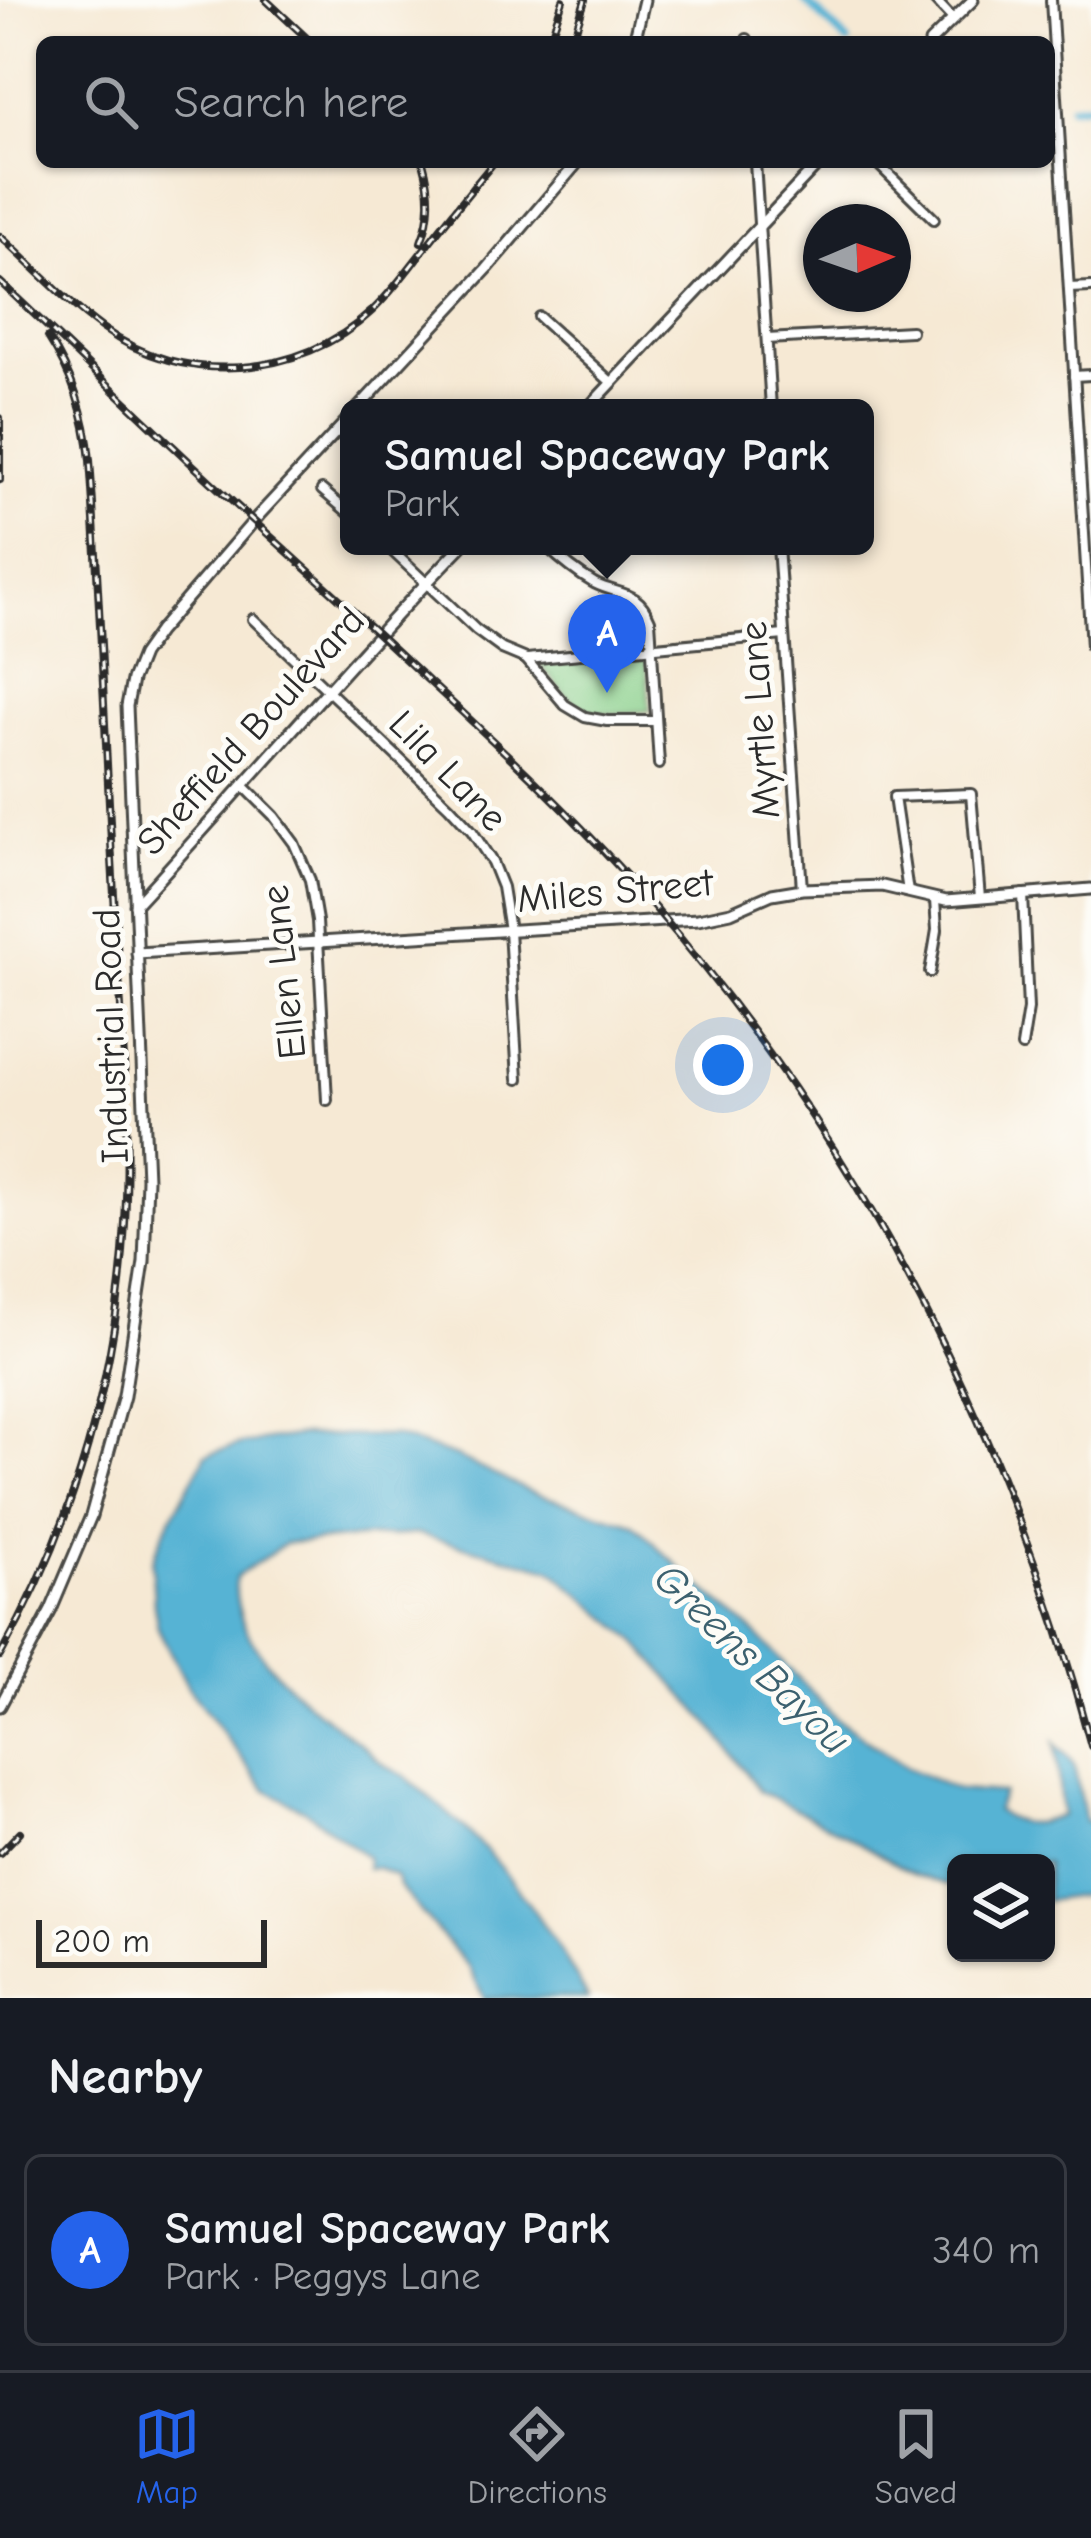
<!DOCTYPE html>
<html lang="en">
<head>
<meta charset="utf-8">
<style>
	body { margin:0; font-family:"Comic Neue",sans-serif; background:#20242c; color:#f1f3f6 }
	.controls { position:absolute; right:36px; bottom:36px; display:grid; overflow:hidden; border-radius:18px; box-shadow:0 3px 9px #0004 }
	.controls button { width:108px; height:108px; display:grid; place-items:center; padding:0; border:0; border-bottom:3px solid #363941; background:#171b24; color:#f1f3f6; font:60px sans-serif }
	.compass { position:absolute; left:803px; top:204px; width:108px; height:108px; border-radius:50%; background:#171b24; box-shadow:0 3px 9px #0004; rotate:88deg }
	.scale { position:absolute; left:36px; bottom:30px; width:231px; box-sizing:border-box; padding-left:12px; border:6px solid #2b2b2b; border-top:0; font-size:33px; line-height:42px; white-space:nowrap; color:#2b2b2b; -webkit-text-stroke:9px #fdfcf7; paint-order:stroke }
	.you { position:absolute; left:723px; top:1065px; width:42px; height:42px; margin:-30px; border:9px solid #fff; border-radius:50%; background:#1a73e8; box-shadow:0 0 0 18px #1a73e833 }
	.badge { display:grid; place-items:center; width:78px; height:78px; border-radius:50%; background:#2563eb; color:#fff; font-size:39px; font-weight:700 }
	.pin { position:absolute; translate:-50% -99px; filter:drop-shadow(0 3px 6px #0008) }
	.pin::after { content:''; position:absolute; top:63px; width:42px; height:36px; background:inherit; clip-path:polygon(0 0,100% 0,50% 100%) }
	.popup { position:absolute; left:340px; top:399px; width:534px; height:156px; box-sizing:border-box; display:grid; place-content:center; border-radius:18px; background:#171b24; filter:drop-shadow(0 3px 9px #0005); font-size:39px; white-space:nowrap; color:#9ea1a6 }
	.popup b { font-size:45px; color:#f1f3f6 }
	.popup::after { content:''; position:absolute; left:50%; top:100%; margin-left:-24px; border:24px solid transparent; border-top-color:#171b24 }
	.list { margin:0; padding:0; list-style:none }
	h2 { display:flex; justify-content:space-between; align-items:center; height:156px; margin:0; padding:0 48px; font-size:51px }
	h2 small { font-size:39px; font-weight:400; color:#9ea1a6 }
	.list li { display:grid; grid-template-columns:78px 1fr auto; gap:36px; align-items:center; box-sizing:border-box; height:192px; margin:0 24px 24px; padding:0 24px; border:3px solid #363941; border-radius:18px }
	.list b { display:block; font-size:45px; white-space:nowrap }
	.list p { margin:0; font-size:39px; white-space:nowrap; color:#9ea1a6 }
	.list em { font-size:39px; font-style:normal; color:#9ea1a6 }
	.icon { flex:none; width:66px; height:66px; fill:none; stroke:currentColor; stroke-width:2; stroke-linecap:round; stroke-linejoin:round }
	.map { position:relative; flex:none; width:1091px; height:1998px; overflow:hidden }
	.search { position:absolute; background:#171b24; box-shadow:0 3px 9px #0004; left:36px; right:36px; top:36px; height:132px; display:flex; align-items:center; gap:30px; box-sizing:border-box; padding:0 42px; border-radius:18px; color:#9ea1a6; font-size:45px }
	.sheet { height:372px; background:#171b24 }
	nav { display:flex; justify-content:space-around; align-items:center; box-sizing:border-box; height:168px; border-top:3px solid #363941; background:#171b24; font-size:33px; color:#9ea1a6 }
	nav a { display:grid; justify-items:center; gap:6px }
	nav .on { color:#2563eb }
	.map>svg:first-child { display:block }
	.green { fill:#88cf8a; stroke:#5a7d5a; stroke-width:3 }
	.water { fill:#56b3d4; stroke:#406f80; stroke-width:3 }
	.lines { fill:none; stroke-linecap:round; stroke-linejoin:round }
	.canal { stroke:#56b3d4; stroke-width:8 }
	.minor-casing { stroke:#494844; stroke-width:14 }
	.tertiary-casing { stroke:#494844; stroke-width:15 }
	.minor { stroke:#fff; stroke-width:8 }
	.tertiary { stroke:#fff; stroke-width:9 }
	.rail-casing { stroke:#2b2b2b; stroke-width:8 }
	.rail { stroke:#fdfcf7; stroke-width:3; stroke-dasharray:9; stroke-linecap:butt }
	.labels { text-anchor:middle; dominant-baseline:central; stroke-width:10; stroke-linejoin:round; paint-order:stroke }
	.street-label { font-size:39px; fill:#2b2b2b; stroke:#fdfcf7 }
	.water-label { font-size:42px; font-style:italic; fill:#3c616f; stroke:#fdfcf7 }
</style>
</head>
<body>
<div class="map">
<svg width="1091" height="1998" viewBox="0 0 1091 1998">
	<rect width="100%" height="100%" fill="#fdfcf7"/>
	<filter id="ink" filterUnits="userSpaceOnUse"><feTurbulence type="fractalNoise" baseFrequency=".00833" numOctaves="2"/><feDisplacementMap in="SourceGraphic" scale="24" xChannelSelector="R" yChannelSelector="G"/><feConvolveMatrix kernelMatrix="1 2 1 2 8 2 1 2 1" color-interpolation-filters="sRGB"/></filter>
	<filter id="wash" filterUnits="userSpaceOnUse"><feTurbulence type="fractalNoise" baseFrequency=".004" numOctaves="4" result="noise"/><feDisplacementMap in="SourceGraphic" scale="48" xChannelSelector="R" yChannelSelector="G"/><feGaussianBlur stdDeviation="2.7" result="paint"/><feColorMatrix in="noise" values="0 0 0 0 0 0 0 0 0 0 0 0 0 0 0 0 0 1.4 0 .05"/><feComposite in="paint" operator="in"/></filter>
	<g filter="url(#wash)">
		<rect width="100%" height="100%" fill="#f6e9d4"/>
		<!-- green -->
		<path class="green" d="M646 652 650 711C582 717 581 716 538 662Z"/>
		<!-- water -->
		<path class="water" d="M302 1435 395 1436 456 1457 531 1492 634 1524 682 1570 756 1634 836 1718 905 1767 957 1790 1003 1793 996 1810C1016 1828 1039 1825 1062 1815L1055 1743 1074 1765 1085 1822 1091 1821V1894L1046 1901V1863H956V1887L914 1875 846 1835 760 1791 713 1728 637 1642 551 1569 418 1534 286 1543 236 1577C229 1647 306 1703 356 1740 365 1746 373 1757 383 1764 391 1770 399 1772 407 1778 428 1796 450 1814 469 1833 518 1882 555 1938 588 1998H484L469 1968 399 1886 395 1876 376 1867 367 1868V1857L306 1811 265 1789 188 1687 158 1628 154 1605 152 1562 164 1531 206 1455 241 1444Z"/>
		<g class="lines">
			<!-- canal -->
			<g class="canal">
				<polyline points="804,0 848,42"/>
				<polyline points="1071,106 1091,105"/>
			</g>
		</g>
	</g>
	<g filter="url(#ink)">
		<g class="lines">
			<!-- minor casing -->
			<g class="minor-casing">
				<g id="minor">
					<polyline points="935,0 952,18"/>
					<polyline points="1051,0 1091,647"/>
					<polyline points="747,39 747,42"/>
					<polyline points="755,162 771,408"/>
					<polyline points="876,162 934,219"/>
					<polyline points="1069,288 1091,287"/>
					<polyline points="539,317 611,382"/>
					<polyline points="767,339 911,331"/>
					<polyline points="1074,376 1091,375"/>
					<polyline points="322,490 349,513"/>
					<polyline points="387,546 476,630 502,649 526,659 565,705 585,717 607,721 655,721"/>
					<path d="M546 546C560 559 577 573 594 583 619 596 638 589 650 620L659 764"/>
					<polyline points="778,546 802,889"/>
					<polyline points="253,619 449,806 472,831 492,862 502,887 509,930 518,1079"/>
					<polyline points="527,659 784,635"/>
					<polyline points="245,787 274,816 294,843 310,880 317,921 327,1100"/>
					<polyline points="908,892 894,797 971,794 980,898"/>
					<polyline points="930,972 937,930 935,900"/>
					<polyline points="1022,1046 1028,1009 1023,894"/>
				</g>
			</g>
			<!-- tertiary casing -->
			<g class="tertiary-casing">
				<g id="tertiary">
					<polyline points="634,42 644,0"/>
					<polyline points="930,42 973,0"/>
					<polyline points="358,408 487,269 578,162"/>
					<polyline points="588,408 820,162"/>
					<path d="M135 905C245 786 349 662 462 546"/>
					<polyline points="137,953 698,919 731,912 772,894 802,889 882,886 946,901 1091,889"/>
					<polyline points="0,1706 51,1610 91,1516 124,1396 144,1262 147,1179 127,706 132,680 142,655 159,631 259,515 349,418"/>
				</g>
			</g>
			<!-- minor -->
			<use href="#minor" class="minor"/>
			<!-- tertiary -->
			<use href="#tertiary" class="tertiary"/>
			<!-- rail casing -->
			<g class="rail-casing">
				<g id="rail">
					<polyline points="266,0 311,42"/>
					<polyline points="549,42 563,0"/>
					<polyline points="572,42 585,0"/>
					<path d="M0 236C33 266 65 301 102 328 182 387 300 379 372 311 392 292 408 269 425 248 447 219 471 190 494 162"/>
					<path d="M421 242C432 215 431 190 423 162"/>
					<path d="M0 282C59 337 117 394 176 449 246 516 319 579 390 645 481 730 574 813 655 908 868 1157 1007 1430 1091 1746"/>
					<polyline points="0,418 0,480"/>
					<path d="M0 1656C75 1524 117 1374 125 1223 131 1108 119 992 113 877 105 738 100 599 90 460 86 416 72 374 48 337"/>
					<polyline points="0,1853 20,1832"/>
				</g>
			</g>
			<!-- rail -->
			<use href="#rail" class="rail"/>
		</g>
	</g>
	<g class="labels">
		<!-- street labels -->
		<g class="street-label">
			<text transform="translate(760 720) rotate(-94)">Myrtle Lane</text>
			<text transform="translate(251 731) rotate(-48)">Sheffield Boulevard</text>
			<text transform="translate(448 771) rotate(46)">Lila Lane</text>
			<text transform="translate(615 891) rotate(-5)">Miles Street</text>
			<text transform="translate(284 972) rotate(-96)">Ellen Lane</text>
			<text transform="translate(111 1036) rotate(-92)">Industrial Road</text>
		</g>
		<!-- water labels -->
		<g class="water-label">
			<text transform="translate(752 1659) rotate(44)">Greens Bayou</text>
		</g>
	</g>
</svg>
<div class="controls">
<button><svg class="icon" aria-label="layers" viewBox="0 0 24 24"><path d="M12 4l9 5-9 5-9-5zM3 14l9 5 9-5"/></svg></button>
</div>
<svg class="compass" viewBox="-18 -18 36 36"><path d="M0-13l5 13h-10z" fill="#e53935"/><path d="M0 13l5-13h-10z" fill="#9ea1a6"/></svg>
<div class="scale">200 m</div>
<div class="you"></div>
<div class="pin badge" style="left:607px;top:693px">A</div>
<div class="popup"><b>Samuel Spaceway Park</b>Park</div>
<div class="search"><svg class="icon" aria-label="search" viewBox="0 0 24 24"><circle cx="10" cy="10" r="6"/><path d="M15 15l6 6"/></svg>Search here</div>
</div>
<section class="sheet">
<h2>Nearby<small></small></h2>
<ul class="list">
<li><span class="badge">A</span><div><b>Samuel Spaceway Park</b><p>Park · Peggys Lane</p></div><em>340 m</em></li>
</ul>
</section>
<nav>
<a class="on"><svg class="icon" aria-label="map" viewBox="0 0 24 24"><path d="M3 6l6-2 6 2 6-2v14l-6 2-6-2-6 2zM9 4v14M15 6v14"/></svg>Map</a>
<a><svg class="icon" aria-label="directions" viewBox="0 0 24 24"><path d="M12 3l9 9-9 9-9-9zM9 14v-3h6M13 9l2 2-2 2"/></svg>Directions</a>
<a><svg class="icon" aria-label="saved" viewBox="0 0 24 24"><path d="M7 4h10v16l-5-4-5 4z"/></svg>Saved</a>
</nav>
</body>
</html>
